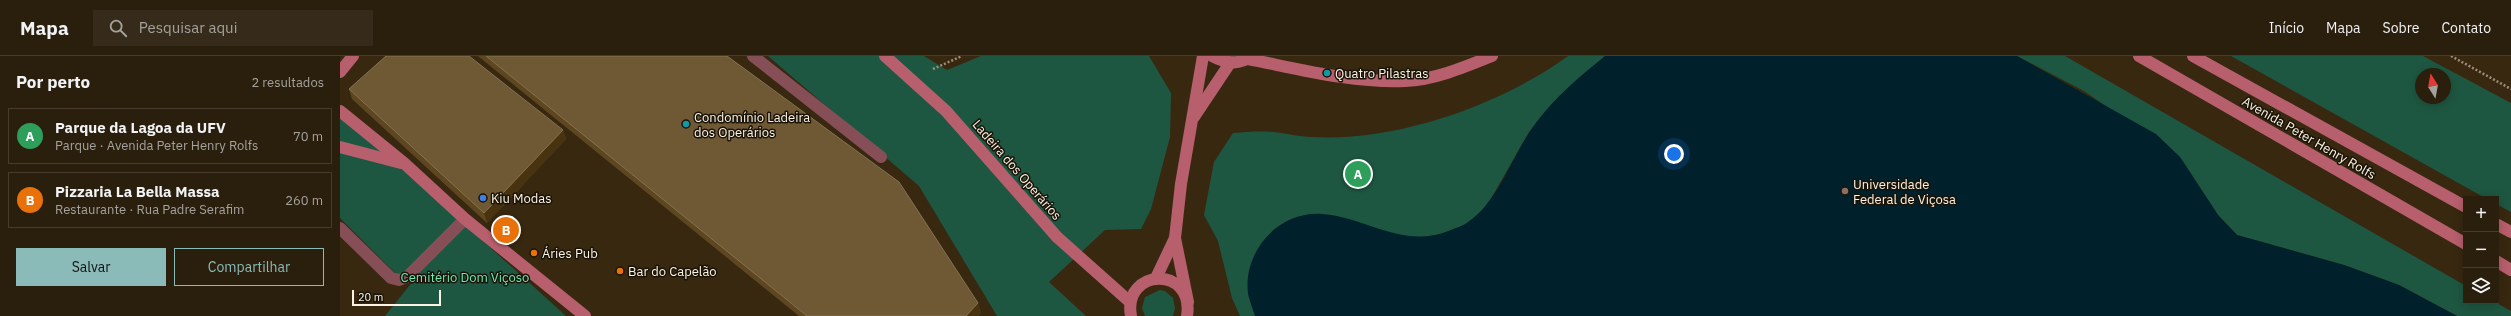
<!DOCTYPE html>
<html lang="pt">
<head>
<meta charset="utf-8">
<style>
	body { margin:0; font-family:"IBM Plex Sans",sans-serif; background:#362b1a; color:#f1f3f6 }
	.controls { position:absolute; right:12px; bottom:12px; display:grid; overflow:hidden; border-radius:0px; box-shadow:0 2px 10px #0003 }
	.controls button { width:36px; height:36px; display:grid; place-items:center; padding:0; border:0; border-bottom:1px solid #463c2d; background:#2a1e0c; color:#f1f3f6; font:20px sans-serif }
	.compass { position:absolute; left:2075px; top:12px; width:36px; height:36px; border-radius:50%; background:#2a1e0c; box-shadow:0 2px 10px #0003; rotate:349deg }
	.scale { position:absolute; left:12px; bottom:10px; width:89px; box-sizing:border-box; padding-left:4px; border:2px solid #fdf3e4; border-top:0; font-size:11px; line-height:14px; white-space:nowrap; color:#fdf3e4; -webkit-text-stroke:3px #1a1308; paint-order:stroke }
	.you { position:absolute; left:1334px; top:98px; width:14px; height:14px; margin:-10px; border:3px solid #fff; border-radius:50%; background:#1a73e8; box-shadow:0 0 0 6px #1a73e833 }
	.badge { display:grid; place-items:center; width:26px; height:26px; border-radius:50%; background:#8bbbb9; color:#fff; font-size:13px; font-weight:700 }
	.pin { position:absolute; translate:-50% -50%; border:2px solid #fff; box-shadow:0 1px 4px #0006 }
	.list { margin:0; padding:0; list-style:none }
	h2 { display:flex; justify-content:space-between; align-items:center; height:52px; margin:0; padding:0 16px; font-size:17px }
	h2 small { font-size:13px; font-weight:400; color:#a5a29d }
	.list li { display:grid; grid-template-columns:26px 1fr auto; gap:12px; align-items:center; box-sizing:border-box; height:56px; margin:0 8px 8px; padding:0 8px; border:1px solid #463c2d; border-radius:0px }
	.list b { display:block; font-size:15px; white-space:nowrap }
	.list p { margin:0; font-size:13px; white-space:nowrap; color:#a5a29d }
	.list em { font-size:13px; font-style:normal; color:#a5a29d }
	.actions { display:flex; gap:8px; padding:12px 16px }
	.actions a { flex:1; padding:9px 0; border:1px solid #8bbbb9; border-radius:0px; text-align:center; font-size:14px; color:#8bbbb9 }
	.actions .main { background:#8bbbb9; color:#111 }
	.icon { flex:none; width:22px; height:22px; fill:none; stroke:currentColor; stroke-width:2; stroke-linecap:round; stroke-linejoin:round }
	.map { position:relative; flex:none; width:2171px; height:260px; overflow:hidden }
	header { display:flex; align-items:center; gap:24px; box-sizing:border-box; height:56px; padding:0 20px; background:#2a1e0c; border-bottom:1px solid #463c2d }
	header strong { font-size:19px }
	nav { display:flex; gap:22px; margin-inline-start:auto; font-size:14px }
	.search { width:280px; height:36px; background:#362b1a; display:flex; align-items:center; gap:10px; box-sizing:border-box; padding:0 14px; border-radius:0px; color:#a5a29d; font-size:15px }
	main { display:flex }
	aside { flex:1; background:#2a1e0c }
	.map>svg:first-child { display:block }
	.green { fill:#1e5741; fill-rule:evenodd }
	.water { fill:#00202b }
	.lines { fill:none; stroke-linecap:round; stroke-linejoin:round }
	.path { stroke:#9c8f7c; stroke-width:2.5; stroke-dasharray:2 2; stroke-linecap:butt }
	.service { stroke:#864e56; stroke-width:12 }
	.minor { stroke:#864e56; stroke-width:12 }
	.secondary { stroke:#b85f6d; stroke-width:12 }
	.wall { fill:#5e4720 }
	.shaded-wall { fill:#483311 }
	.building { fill:#6f5935; stroke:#857250 }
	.culture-dot { fill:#0f9aa8; stroke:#1a1308; stroke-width:1.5 }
	.education-dot { fill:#8d6e63; stroke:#1a1308; stroke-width:1.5 }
	.shop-dot { fill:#3f7fe0; stroke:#1a1308; stroke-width:1.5 }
	.food-dot { fill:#e8710a; stroke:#1a1308; stroke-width:1.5 }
	.labels { text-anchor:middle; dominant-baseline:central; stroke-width:3; stroke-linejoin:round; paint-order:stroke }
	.poi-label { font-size:13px; fill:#fdf3e4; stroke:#1a1308; text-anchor:start }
	.street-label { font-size:13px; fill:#fdf3e4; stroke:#1a1308 }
	.park-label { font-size:13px; fill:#69ecb8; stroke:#1a1308 }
</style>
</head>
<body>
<header>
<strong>Mapa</strong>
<div class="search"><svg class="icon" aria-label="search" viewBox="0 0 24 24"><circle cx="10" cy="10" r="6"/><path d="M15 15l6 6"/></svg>Pesquisar aqui</div>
<nav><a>Início</a><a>Mapa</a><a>Sobre</a><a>Contato</a></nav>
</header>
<main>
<aside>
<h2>Por perto<small>2 resultados</small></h2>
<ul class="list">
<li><span class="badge" style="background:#2e9e5b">A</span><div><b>Parque da Lagoa da UFV</b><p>Parque · Avenida Peter Henry Rolfs</p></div><em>70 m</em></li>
<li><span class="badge" style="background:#e8710a">B</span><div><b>Pizzaria La Bella Massa</b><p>Restaurante · Rua Padre Serafim</p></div><em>260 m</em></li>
</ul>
<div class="actions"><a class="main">Salvar</a><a>Compartilhar</a></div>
</aside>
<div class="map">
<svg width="2171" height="260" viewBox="0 0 2171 260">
	<rect width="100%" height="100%" fill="#382810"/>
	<!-- green -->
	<g class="green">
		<polygon points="428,0 584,0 607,14 641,0 809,0 831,37 830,81 811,153 801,173 765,174 709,226 746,260 657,260 579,130"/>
		<path d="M1228 0H1265L1216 44 1189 76 1145 153 1127 168 1100 178 1078 182 1056 179 996 160 966 159 947 165 933 174 908 237 915 260H900L892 242 878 185 864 159 874 106 893 77C906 76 920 75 933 76 946 77 959 81 972 81 1056 86 1161 49 1228 0Z"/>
		<polygon points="1677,0 1725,0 2126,230 2126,245 2153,245 2171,255 2171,260 2117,260 2059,229 2004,209 1897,179 1878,159 1840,101 1744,35"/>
		<path d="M1891 0H2083L2171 47V156L2156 148V143H2147ZM2081 18H2105V42H2081Z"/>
		<polygon points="0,61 51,101 0,88"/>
		<polygon points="0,95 61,111 226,260 45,260 118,169 59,221 0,162"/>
		<polygon points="820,234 825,235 833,242 835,252 833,260 805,260 802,252 805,241"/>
	</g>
	<!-- water -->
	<path class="water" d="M1265 0H1677L1816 78 1840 101 1878 159 1897 179 2004 209 2059 229 2117 260H915C913 253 909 244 908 237 903 195 939 154 983 158 1027 162 1064 193 1109 175 1115 172 1123 170 1128 166 1158 145 1169 107 1189 77 1208 47 1238 22 1265 0Z"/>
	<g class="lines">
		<!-- path -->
		<g class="path">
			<polyline points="2111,0 2171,33"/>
			<polyline points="593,13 622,0"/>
		</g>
		<!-- service -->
		<polyline class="service" points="413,0 541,101"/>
		<!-- minor -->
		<polyline class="minor" points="0,172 51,222 59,224 67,221 125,163"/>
		<!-- secondary -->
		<g class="secondary">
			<polyline points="545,0 606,55 717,181 790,246"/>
			<path d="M872 0C885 7 899 10 911 0"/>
			<polyline points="1799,0 2126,188"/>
			<polyline points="1853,0 2126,151"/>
			<path d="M908 3C959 13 1012 27 1065 25 1094 24 1125 11 1152 0"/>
			<polyline points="0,16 13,0"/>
			<polyline points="0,55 64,107 125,163 245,260"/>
			<polyline points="854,61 890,7"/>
			<polyline points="0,91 61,107"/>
			<polyline points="2156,168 2171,176"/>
			<polyline points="2156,205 2171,214"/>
			<polyline points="816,222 835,182"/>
			<polyline points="848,246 835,182 841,128 863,0"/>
			<path d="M791 260C782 212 855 209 847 260"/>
		</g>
	</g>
	<!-- wall -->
	<g class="wall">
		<polygon points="138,0 387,0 638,247 641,257 638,260 459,260"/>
		<polygon points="9,33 223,74 226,83 147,167 12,43"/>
	</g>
	<!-- shaded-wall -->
	<g class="shaded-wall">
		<polygon points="223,74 226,83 147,167 144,157"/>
		<polygon points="638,247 641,257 638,260 626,260"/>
	</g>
	<!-- building -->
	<g class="building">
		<polygon points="46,0 129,0 223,74 144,157 9,33"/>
		<polygon points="146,0 387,0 559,126 638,247 626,260 467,260"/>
	</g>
	<!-- markers -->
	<g class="culture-dot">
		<circle cx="987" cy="17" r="4"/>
		<circle cx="346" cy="68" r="4"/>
	</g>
	<circle class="education-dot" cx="1505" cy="135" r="4"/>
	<circle class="shop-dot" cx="143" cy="142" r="4"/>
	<g class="food-dot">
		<circle cx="194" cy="197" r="4"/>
		<circle cx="280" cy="215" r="4"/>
	</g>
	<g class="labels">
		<!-- poi labels -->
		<g class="poi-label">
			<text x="995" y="17">Quatro Pilastras</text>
			<text x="354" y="61">Condomínio Ladeira<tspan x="354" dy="15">dos Operários</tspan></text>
			<text x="1513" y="128">Universidade<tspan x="1513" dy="15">Federal de Viçosa</tspan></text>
			<text x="151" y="142">Kiu Modas</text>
			<text x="202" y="197">Áries Pub</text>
			<text x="288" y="215">Bar do Capelão</text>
		</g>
		<!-- street labels -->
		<g class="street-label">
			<text transform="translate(1969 82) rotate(30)">Avenida Peter Henry Rolfs</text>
			<text transform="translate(677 114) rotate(49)">Ladeira dos Operários</text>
		</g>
		<!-- park labels -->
		<g class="park-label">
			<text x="125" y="221">Cemitério Dom Viçoso</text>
		</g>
	</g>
</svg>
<div class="controls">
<button>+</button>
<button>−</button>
<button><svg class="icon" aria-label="layers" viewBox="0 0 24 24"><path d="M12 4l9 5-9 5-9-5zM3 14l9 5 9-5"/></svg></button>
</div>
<svg class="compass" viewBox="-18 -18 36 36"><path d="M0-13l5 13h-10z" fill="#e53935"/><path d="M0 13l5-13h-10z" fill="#a5a29d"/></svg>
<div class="scale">20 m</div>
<div class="you"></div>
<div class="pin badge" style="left:1018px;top:118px;background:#2e9e5b">A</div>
<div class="pin badge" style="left:166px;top:174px;background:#e8710a">B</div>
</div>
</main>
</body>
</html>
